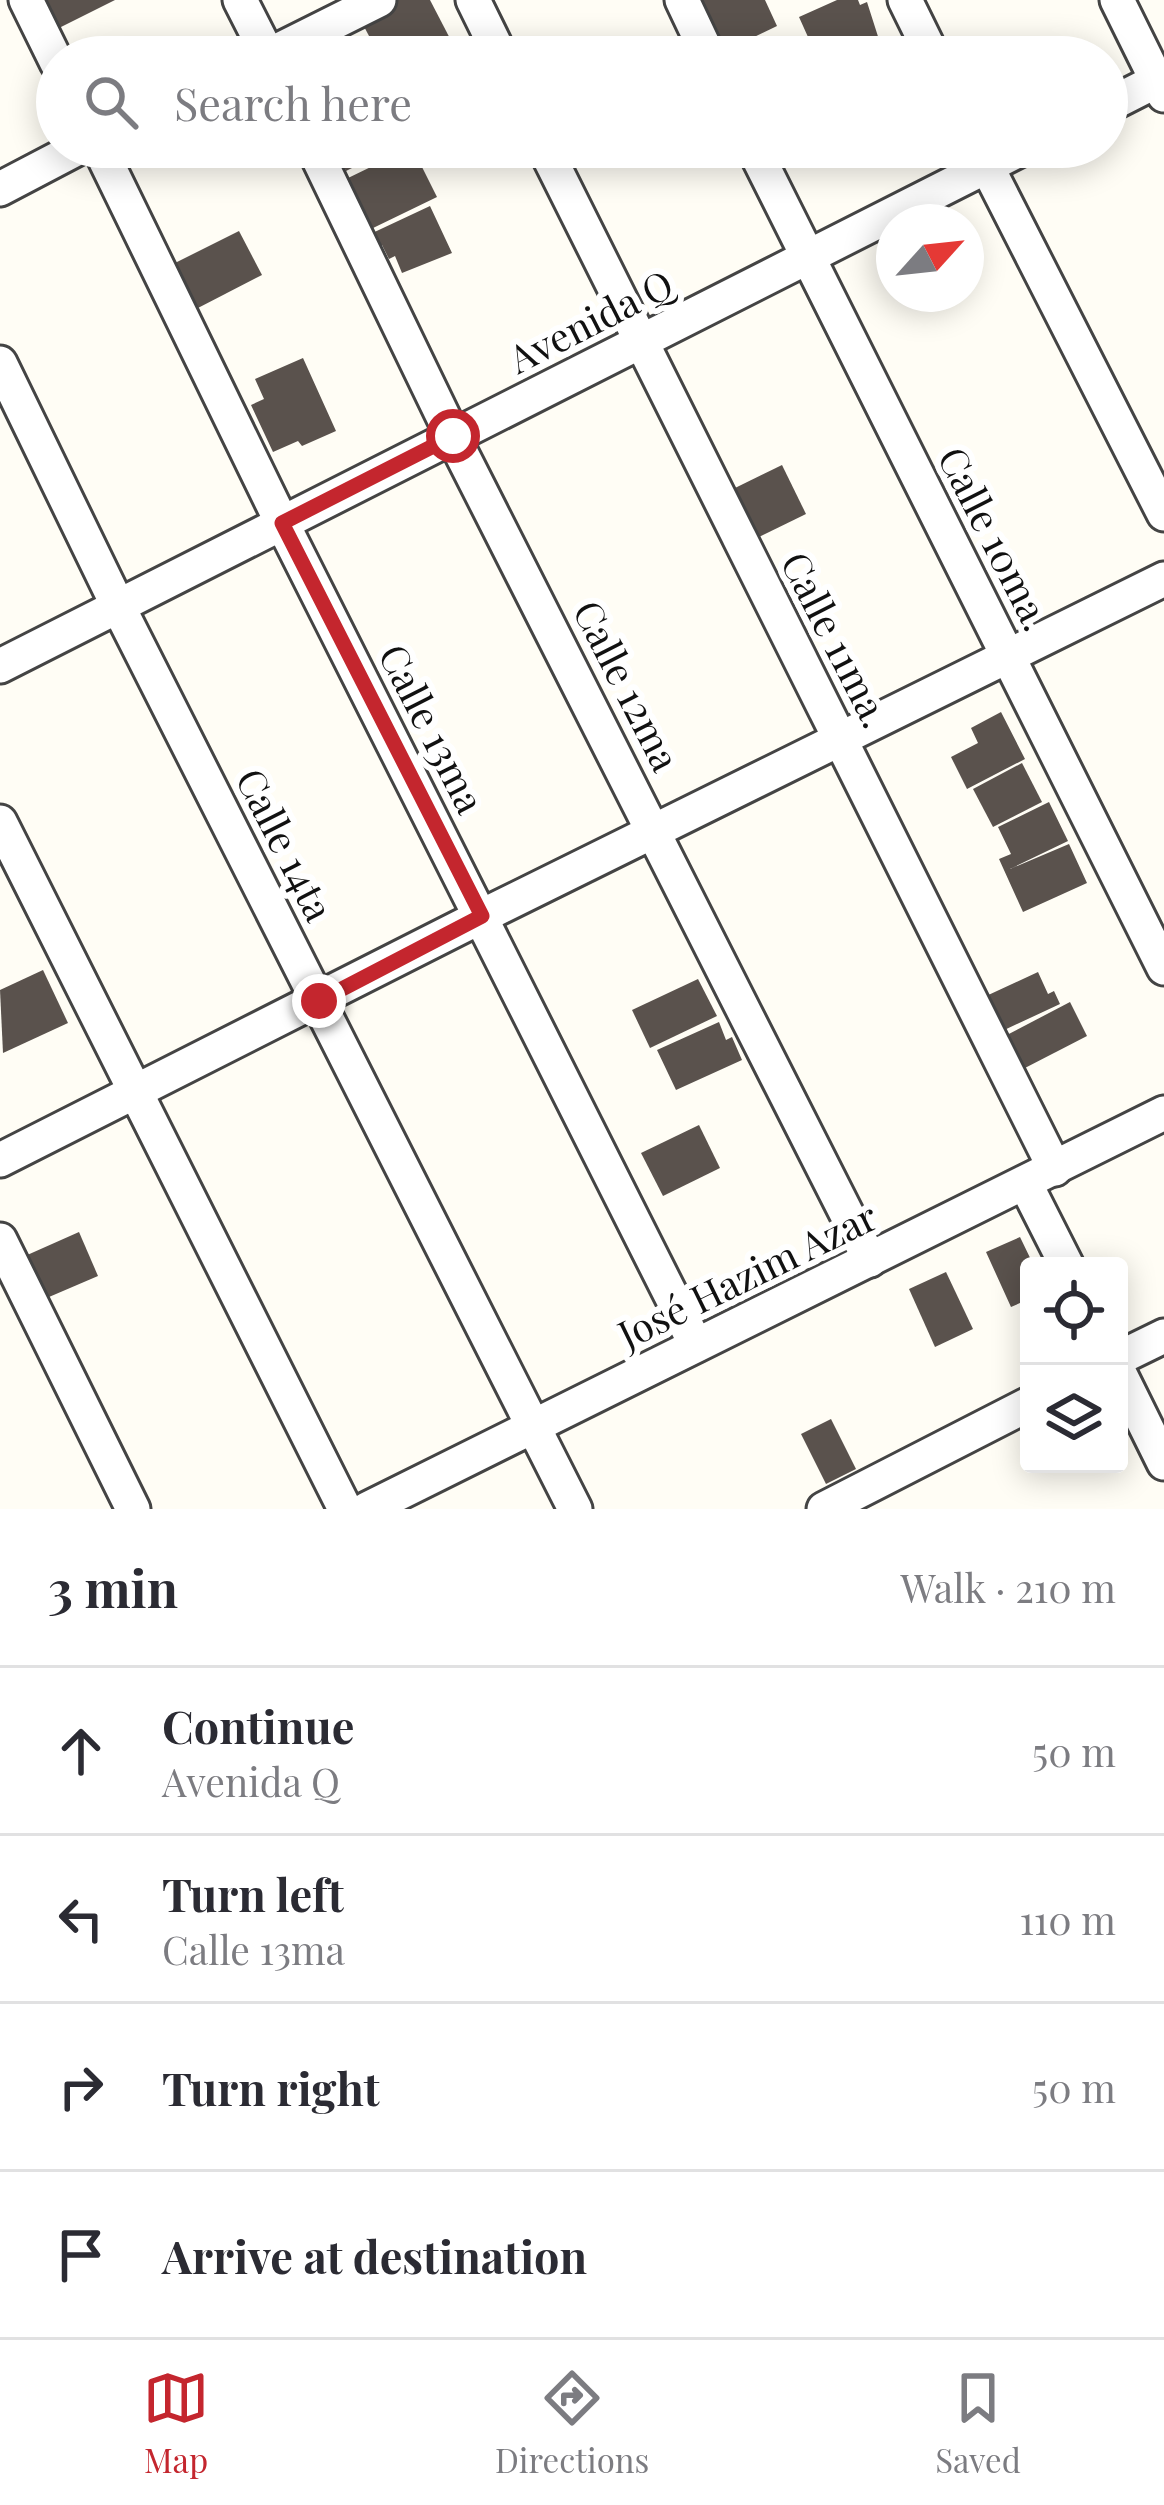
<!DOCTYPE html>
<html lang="en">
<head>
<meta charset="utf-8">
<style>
	body { margin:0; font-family:"Playfair Display",serif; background:#f7f7f7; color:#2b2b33 }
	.controls { position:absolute; right:36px; bottom:36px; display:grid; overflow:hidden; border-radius:12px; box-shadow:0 6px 30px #0003 }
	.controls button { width:108px; height:108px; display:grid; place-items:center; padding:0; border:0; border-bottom:3px solid #e1e1e2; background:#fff; color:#2b2b33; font:60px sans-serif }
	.compass { position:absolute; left:876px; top:204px; width:108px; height:108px; border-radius:50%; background:#fff; box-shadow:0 6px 30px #0003; rotate:63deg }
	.stop { position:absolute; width:36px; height:36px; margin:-27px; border:9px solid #c4262e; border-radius:50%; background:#fff }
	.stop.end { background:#c4262e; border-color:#fff; box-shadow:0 3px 12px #0008 }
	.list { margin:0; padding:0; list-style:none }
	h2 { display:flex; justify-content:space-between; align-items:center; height:156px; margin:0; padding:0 48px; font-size:51px }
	h2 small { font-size:39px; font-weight:400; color:#7c7c81 }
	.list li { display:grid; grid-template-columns:78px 1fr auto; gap:36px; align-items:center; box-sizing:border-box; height:168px; padding:0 48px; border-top:3px solid #e1e1e2 }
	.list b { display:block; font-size:45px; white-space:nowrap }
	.list p { margin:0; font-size:39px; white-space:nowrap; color:#7c7c81 }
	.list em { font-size:39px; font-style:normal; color:#7c7c81 }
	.icon { flex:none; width:66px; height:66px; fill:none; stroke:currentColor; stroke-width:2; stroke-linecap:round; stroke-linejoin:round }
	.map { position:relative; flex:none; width:1164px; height:1509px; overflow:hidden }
	.search { position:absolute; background:#fff; box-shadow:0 6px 30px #0003; left:36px; right:36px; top:36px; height:132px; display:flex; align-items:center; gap:30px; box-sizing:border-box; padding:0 42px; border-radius:66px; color:#7c7c81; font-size:45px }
	.sheet { height:828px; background:#fff }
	nav { display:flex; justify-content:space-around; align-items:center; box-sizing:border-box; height:168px; border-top:3px solid #e1e1e2; background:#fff; font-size:33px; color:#7c7c81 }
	nav a { display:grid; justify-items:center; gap:6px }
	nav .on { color:#c4262e }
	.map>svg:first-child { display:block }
	.building { fill:#5a524d }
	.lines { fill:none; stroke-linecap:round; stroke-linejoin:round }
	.minor-casing { stroke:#444; stroke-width:39 }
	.minor { stroke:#fff; stroke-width:33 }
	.route { stroke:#c4262e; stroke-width:15 }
	.labels { text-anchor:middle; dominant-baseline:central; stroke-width:12; stroke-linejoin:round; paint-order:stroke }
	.street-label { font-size:39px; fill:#111; stroke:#fff }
</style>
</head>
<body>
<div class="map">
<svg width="1164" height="1509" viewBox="0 0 1164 1509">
	<rect width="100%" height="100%" fill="#fffdf5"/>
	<!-- building -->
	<g class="building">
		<polygon points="45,0 115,0 59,28"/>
		<polygon points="386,0 430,0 457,52 447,57 380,57 358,15"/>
		<polygon points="700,0 765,0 777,26 715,56"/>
		<polygon points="837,0 858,0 860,5 867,2 882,49 864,57 817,57 799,17"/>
		<polygon points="346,36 356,57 279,57 306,43 311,53"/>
		<polygon points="334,147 394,147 346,171"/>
		<polygon points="412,147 437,197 371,229 346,179"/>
		<polygon points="430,206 452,253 402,273 395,256 389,259 382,245 373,250 366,236"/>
		<polygon points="239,231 262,275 196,309 173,264"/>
		<polygon points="303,358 336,431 302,446 298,441 273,452 251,405 264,399 255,379"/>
		<polygon points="782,465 806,514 759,537 735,488"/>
		<polygon points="1001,712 1025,759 967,789 951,757 978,743 971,728"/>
		<polygon points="1022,763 1042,802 993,827 973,789"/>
		<polygon points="1049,802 1068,841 1010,869 1069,844 1087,883 1023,912 999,859 1011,854 998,827"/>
		<polygon points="43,970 68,1023 3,1053 0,990"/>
		<polygon points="1038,972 1048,994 1054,991 1060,1004 1000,1032 984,997"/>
		<polygon points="698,979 717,1016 650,1048 632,1010"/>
		<polygon points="1070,1002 1087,1036 1023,1069 1005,1036"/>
		<polygon points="719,1022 726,1040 732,1037 742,1060 676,1090 657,1050"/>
		<polygon points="699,1125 720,1168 663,1196 641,1153"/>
		<polygon points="79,1232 98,1276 35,1303 16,1260"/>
		<polygon points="1020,1237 1034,1266 1029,1266 1029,1299 1011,1307 986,1252"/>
		<polygon points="946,1272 973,1329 935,1347 909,1289"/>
		<polygon points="831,1419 856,1469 826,1484 801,1434"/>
	</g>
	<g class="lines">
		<!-- minor casing -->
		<g class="minor-casing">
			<g id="minor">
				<polyline points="26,0 57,63"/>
				<polyline points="240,0 269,57"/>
				<polyline points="473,0 501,57"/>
				<polyline points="682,0 709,57"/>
				<polyline points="905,0 933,57"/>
				<polyline points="1117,0 1164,95"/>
				<polyline points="265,57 379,0"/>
				<polyline points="1107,106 1164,77"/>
				<polyline points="99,147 282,523 696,1345"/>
				<polyline points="313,147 453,437 870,1260"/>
				<polyline points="544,147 1055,1169"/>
				<polyline points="753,147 1164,968"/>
				<polyline points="977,147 1164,514"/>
				<polyline points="0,189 80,147"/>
				<polyline points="0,363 118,606 575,1509"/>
				<polyline points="0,666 1025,147"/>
				<polyline points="0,822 345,1509"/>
				<polyline points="0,1160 482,916 1164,579"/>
				<polyline points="1025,1183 1067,1266"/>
				<polyline points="0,1240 133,1509"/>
				<polyline points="1119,1358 1164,1336"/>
				<polyline points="1119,1372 1164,1463"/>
				<polyline points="367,1509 1164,1113"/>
				<polyline points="824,1509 1029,1404"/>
			</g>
		</g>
		<!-- minor -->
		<use href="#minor" class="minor"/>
	</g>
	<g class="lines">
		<!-- route -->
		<polyline class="route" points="319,1001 482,916 282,523 453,436"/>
	</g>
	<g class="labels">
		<!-- street labels -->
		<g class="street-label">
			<text transform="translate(590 320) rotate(-27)">Avenida Q</text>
			<text transform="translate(996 538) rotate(63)">Calle 10ma.</text>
			<text transform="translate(837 639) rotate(63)">Calle 11ma.</text>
			<text transform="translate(628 685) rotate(63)">Calle 12ma</text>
			<text transform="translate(433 728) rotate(63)">Calle 13ma</text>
			<text transform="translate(286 844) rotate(63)">Calle 14ta</text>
			<text transform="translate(747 1274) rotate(-26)">José Hazim Azar</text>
		</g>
	</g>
</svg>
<div class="controls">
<button><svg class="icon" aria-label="locate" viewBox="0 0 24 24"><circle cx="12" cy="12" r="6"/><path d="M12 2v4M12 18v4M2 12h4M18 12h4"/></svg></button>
<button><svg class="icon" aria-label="layers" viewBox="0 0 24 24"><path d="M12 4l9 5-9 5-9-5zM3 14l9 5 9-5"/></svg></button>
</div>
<svg class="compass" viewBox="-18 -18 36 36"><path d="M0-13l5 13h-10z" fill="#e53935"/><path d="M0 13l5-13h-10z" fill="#7c7c81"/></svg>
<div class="stop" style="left:453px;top:436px"></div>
<div class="stop end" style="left:319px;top:1001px"></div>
<div class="search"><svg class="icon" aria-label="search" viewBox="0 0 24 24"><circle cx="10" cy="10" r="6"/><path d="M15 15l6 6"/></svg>Search here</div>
</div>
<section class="sheet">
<h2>3 min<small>Walk · 210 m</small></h2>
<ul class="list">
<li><svg class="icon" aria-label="ahead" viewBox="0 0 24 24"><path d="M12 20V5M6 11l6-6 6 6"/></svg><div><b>Continue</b><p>Avenida Q</p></div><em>50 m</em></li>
<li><svg class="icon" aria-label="left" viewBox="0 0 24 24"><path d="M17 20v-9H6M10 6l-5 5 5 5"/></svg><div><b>Turn left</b><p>Calle 13ma</p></div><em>110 m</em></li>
<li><svg class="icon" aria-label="right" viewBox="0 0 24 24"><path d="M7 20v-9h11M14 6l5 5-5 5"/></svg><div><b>Turn right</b></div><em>50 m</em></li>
<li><svg class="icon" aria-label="arrive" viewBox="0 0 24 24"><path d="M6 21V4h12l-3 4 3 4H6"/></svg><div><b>Arrive at destination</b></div></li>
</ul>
</section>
<nav>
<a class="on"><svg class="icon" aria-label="map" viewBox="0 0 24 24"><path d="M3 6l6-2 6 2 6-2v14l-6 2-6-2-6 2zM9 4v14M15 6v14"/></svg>Map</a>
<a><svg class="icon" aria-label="directions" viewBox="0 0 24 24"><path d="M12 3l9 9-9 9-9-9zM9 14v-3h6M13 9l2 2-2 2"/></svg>Directions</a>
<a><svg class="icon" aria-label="saved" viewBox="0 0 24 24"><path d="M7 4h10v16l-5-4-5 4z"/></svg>Saved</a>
</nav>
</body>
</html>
